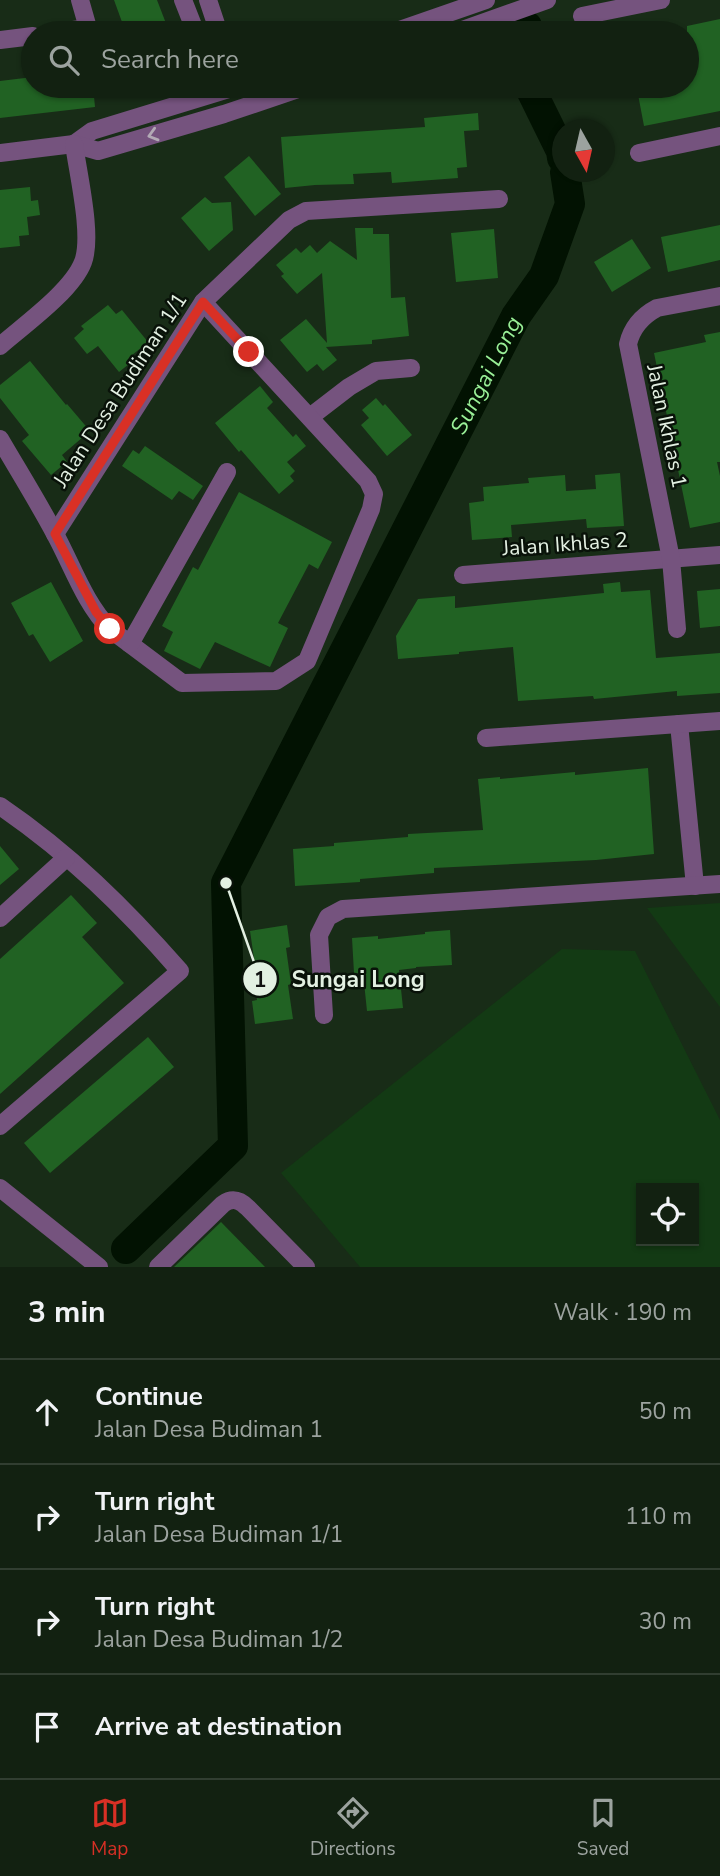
<!DOCTYPE html>
<html lang="en">
<head>
<meta charset="utf-8">
<style>
	body { margin:0; font-family:"Nunito Sans",sans-serif; background:#1b291a; color:#f1f3f6 }
	.controls { position:absolute; right:21px; bottom:21px; display:grid; overflow:hidden; border-radius:0px; box-shadow:0 2px 5px #0004 }
	.controls button { width:63px; height:63px; display:grid; place-items:center; padding:0; border:0; border-bottom:2px solid #313e31; background:#122111; color:#f1f3f6; font:35px sans-serif }
	.compass { position:absolute; left:552px; top:119px; width:63px; height:63px; border-radius:50%; background:#122111; box-shadow:0 2px 5px #0004; rotate:172deg }
	.stop { position:absolute; width:21px; height:21px; margin:-16px; border:5px solid #d93025; border-radius:50%; background:#fff }
	.stop.end { background:#d93025; border-color:#fff; box-shadow:0 2px 7px #0008 }
	.list { margin:0; padding:0; list-style:none }
	h2 { display:flex; justify-content:space-between; align-items:center; height:91px; margin:0; padding:0 28px; font-size:30px }
	h2 small { font-size:23px; font-weight:400; color:#9ca39f }
	.list li { display:grid; grid-template-columns:46px 1fr auto; gap:21px; align-items:center; box-sizing:border-box; height:105px; padding:0 28px; border-top:2px solid #313e31 }
	.list b { display:block; font-size:26px; white-space:nowrap }
	.list p { margin:0; font-size:23px; white-space:nowrap; color:#9ca39f }
	.list em { font-size:23px; font-style:normal; color:#9ca39f }
	.icon { flex:none; width:38px; height:38px; fill:none; stroke:currentColor; stroke-width:2; stroke-linecap:round; stroke-linejoin:round }
	.map { position:relative; flex:none; width:720px; height:1267px; overflow:hidden }
	.search { position:absolute; background:#122111; box-shadow:0 2px 5px #0004; left:21px; right:21px; top:21px; height:77px; display:flex; align-items:center; gap:18px; box-sizing:border-box; padding:0 24px; border-radius:38px; color:#9ca39f; font-size:26px }
	.sheet { height:511px; background:#122111 }
	nav { display:flex; justify-content:space-around; align-items:center; box-sizing:border-box; height:98px; border-top:2px solid #313e31; background:#122111; font-size:19px; color:#9ca39f }
	nav a { display:grid; justify-items:center; gap:4px }
	nav .on { color:#d93025 }
	.map>svg:first-child { display:block }
	.green { fill:#133a14; fill-rule:evenodd }
	.lines { fill:none; stroke-linecap:round; stroke-linejoin:round }
	.river { stroke:#021202; stroke-width:30 }
	.building { fill:#216223 }
	.minor { stroke:#75537e; stroke-width:18 }
	.oneway { stroke:#b2a9b5 }
	.route { stroke:#d93025; stroke-width:9 }
	.labels { text-anchor:middle; dominant-baseline:central; stroke-width:5; stroke-linejoin:round; paint-order:stroke }
	.street-label { font-size:21px; fill:#e3f0e2; stroke:#091209 }
	.water-label { font-size:23px; font-style:italic; fill:#99ef97; stroke:#091209 }
	.leader { fill:none; stroke:#e3f0e2; stroke-width:2.5 }
	.callout-dot { fill:#e3f0e2; stroke:#091209; stroke-width:2.5 }
	.mark-label { font-size:21px; text-anchor:middle; font-weight:bold; fill:#111 }
	.callout-label { font-size:23px; text-anchor:middle; font-weight:bold; fill:#e3f0e2; stroke:#091209; stroke-width:5; stroke-linejoin:round; paint-order:stroke }
</style>
</head>
<body>
<div class="map">
<svg width="720" height="1267" viewBox="0 0 720 1267">
	<rect width="100%" height="100%" fill="#182c17"/>
	<!-- green -->
	<g class="green">
		<polygon points="720,903 720,1007 647,908"/>
		<path d="M562 949 635 951 720 1120V1267H360L281 1173ZM641 1188H694V1241H641Z"/>
	</g>
	<g class="lines">
		<!-- river -->
		<g class="river">
			<polyline points="527,33 527,26"/>
			<polyline points="529,86 561,151 562,158"/>
			<path id="s1" d="M126 1249 233 1146 226 883 516 316 544 276 570 204 565 172"/>
		</g>
	</g>
	<!-- building -->
	<g class="building">
		<polygon points="114,0 157,0 167,26 148,33 126,33"/>
		<polygon points="720,19 720,111 644,126 637,89 651,86 687,86 687,26"/>
		<polygon points="33,77 33,86 93,86 95,107 0,118 0,81"/>
		<polygon points="478,113 479,130 464,131 467,167 457,168 458,178 392,183 391,172 353,174 354,184 315,185 285,188 281,137 425,127 424,118"/>
		<polygon points="249,156 281,194 255,216 224,177"/>
		<polygon points="30,187 31,201 38,200 40,215 27,217 29,235 19,236 20,246 0,248 0,190"/>
		<polygon points="205,197 212,203 231,202 233,230 209,251 181,218"/>
		<polygon points="720,225 720,260 668,272 661,237"/>
		<polygon points="355,228 373,228 373,234 389,234 391,298 405,297 409,336 372,340 372,344 326,347 337,360 323,371 317,364 307,372 280,340 306,319 327,343 322,273 297,294 281,276 284,274 276,265 296,248 301,253 310,245 317,253 330,241 357,260"/>
		<polygon points="494,229 498,278 456,282 451,233"/>
		<polygon points="632,239 651,268 612,292 594,262"/>
		<polygon points="108,305 116,314 122,310 148,342 131,356 134,360 119,372 98,346 87,354 74,338 84,329 81,326"/>
		<polygon points="720,332 720,462 717,462 720,476 720,522 690,528 654,353 706,342 704,335"/>
		<polygon points="30,361 66,405 67,404 90,431 62,455 67,462 51,475 22,441 29,435 0,398 0,385"/>
		<polygon points="260,386 273,402 267,408 293,437 296,434 306,446 287,462 295,471 290,476 294,481 279,494 241,450 239,452 215,423"/>
		<polygon points="376,398 383,406 385,404 412,435 387,456 361,425 369,418 362,410"/>
		<polygon points="145,446 203,486 193,500 179,491 172,500 122,466 133,450 139,454"/>
		<polygon points="620,473 624,526 587,528 586,519 511,525 512,537 472,540 469,503 484,501 483,487 529,483 528,478 565,475 566,491 596,489 595,475"/>
		<polygon points="239,492 332,542 318,569 309,564 278,623 288,628 270,667 215,642 200,669 164,651 173,632 162,626 193,567 198,570"/>
		<polygon points="51,582 83,641 50,662 33,634 29,636 11,603"/>
		<polygon points="620,582 621,592 650,590 656,658 720,653 720,693 677,696 677,691 594,699 593,696 518,701 513,647 459,652 459,654 398,659 396,636 418,599 455,596 455,608 604,593 603,584"/>
		<polygon points="720,589 720,626 700,628 697,591"/>
		<polygon points="648,768 654,854 596,860 434,868 434,873 360,879 360,882 295,886 293,849 334,846 334,843 408,837 408,834 483,830 478,779 500,777 500,779 575,772 575,775"/>
		<polygon points="0,846 19,869 0,885"/>
		<polygon points="71,895 97,923 82,937 124,983 0,1094 0,959"/>
		<polygon points="287,925 290,947 286,948 291,984 288,985 293,1019 255,1024 252,1001 257,1000 252,965 255,965 250,931"/>
		<polygon points="450,930 452,965 416,967 416,968 399,970 403,1008 367,1011 363,973 354,973 352,938 378,936 378,939 425,934 425,932"/>
		<polygon points="148,1037 174,1067 50,1173 24,1143"/>
		<polygon points="221,1222 265,1267 174,1267"/>
	</g>
	<g class="lines">
		<!-- minor -->
		<g class="minor">
			<polyline points="183,0 196,33"/>
			<polyline points="208,0 219,33"/>
			<polyline points="582,16 661,0"/>
			<polyline points="51,33 88,28 80,0"/>
			<polyline points="391,33 486,0"/>
			<polyline points="454,33 547,0"/>
			<polyline points="0,40 33,36"/>
			<polyline points="74,144 92,131 239,86"/>
			<polyline points="0,153 74,144 98,151 224,114 307,86"/>
			<polyline points="639,153 720,136"/>
			<path d="M0 346C24 325 72 291 83 262 93 236 78 174 74 144"/>
			<polyline points="310,417 349,387 376,371 411,368"/>
			<path d="M0 439C18 470 38 502 55 534 72 565 85 604 110 629L182 683 276 681 307 661 371 509 374 494 368 481 203 302"/>
			<polyline points="55,534 203,302 289,220 306,211 499,199"/>
			<polyline points="463,575 720,555"/>
			<path d="M677 629 671 559 628 344C632 327 642 316 657 308L720 296"/>
			<polyline points="130,644 227,472"/>
			<polyline points="679,724 695,886"/>
			<polyline points="486,738 720,721"/>
			<path d="M0 806C69 853 125 908 180 971L0 1126"/>
			<polyline points="0,918 66,858"/>
			<polyline points="324,1015 319,935 328,917 343,909 720,884"/>
			<polyline points="0,1188 99,1267"/>
			<path d="M158 1267 223 1204C233 1197 240 1200 248 1208L306 1267"/>
		</g>
	</g>
	<!-- one-way arrows -->
	<defs><path id="oneway-chevron" d="M-2-3.5L2.5 0L-2 3.5" fill="none" stroke-width="1.6" stroke-linecap="round" stroke-linejoin="round" transform="scale(1.75)"/></defs>
	<use class="oneway" href="#oneway-chevron" transform="translate(153 135) rotate(164)"/>
	<g class="lines">
		<!-- route -->
		<polyline class="route" points="110,629 96,612 55,534 203,302 249,352"/>
	</g>
	<g class="labels">
		<!-- street labels -->
		<g class="street-label">
			<text transform="translate(120 390) rotate(-57)">Jalan Desa Budiman 1/1</text>
			<text transform="translate(667 426) rotate(78)">Jalan Ikhlas 1</text>
			<text transform="translate(565 544) rotate(-4)">Jalan Ikhlas 2</text>
		</g>
		<!-- water labels -->
		<g class="water-label">
			<text stroke="none"><textPath href="#s1" startOffset="982">Sungai Long</textPath></text>
		</g>
	</g>
	<!-- callouts -->
	<path class="leader" d="M226 883L260 979"/>
	<g class="callout-dot">
		<circle cx="226" cy="883" r="7"/>
		<circle cx="260" cy="979" r="18"/>
	</g>
	<g class="mark-label">
		<text x="260" y="987">1</text>
	</g>
	<g class="callout-label">
		<text x="358" y="987">Sungai Long</text>
	</g>
</svg>
<div class="controls">
<button><svg class="icon" aria-label="locate" viewBox="0 0 24 24"><circle cx="12" cy="12" r="6"/><path d="M12 2v4M12 18v4M2 12h4M18 12h4"/></svg></button>
</div>
<svg class="compass" viewBox="-18 -18 36 36"><path d="M0-13l5 13h-10z" fill="#e53935"/><path d="M0 13l5-13h-10z" fill="#9ca39f"/></svg>
<div class="stop" style="left:110px;top:629px"></div>
<div class="stop end" style="left:249px;top:352px"></div>
<div class="search"><svg class="icon" aria-label="search" viewBox="0 0 24 24"><circle cx="10" cy="10" r="6"/><path d="M15 15l6 6"/></svg>Search here</div>
</div>
<section class="sheet">
<h2>3 min<small>Walk · 190 m</small></h2>
<ul class="list">
<li><svg class="icon" aria-label="ahead" viewBox="0 0 24 24"><path d="M12 20V5M6 11l6-6 6 6"/></svg><div><b>Continue</b><p>Jalan Desa Budiman 1</p></div><em>50 m</em></li>
<li><svg class="icon" aria-label="right" viewBox="0 0 24 24"><path d="M7 20v-9h11M14 6l5 5-5 5"/></svg><div><b>Turn right</b><p>Jalan Desa Budiman 1/1</p></div><em>110 m</em></li>
<li><svg class="icon" aria-label="right" viewBox="0 0 24 24"><path d="M7 20v-9h11M14 6l5 5-5 5"/></svg><div><b>Turn right</b><p>Jalan Desa Budiman 1/2</p></div><em>30 m</em></li>
<li><svg class="icon" aria-label="arrive" viewBox="0 0 24 24"><path d="M6 21V4h12l-3 4 3 4H6"/></svg><div><b>Arrive at destination</b></div></li>
</ul>
</section>
<nav>
<a class="on"><svg class="icon" aria-label="map" viewBox="0 0 24 24"><path d="M3 6l6-2 6 2 6-2v14l-6 2-6-2-6 2zM9 4v14M15 6v14"/></svg>Map</a>
<a><svg class="icon" aria-label="directions" viewBox="0 0 24 24"><path d="M12 3l9 9-9 9-9-9zM9 14v-3h6M13 9l2 2-2 2"/></svg>Directions</a>
<a><svg class="icon" aria-label="saved" viewBox="0 0 24 24"><path d="M7 4h10v16l-5-4-5 4z"/></svg>Saved</a>
</nav>
</body>
</html>
